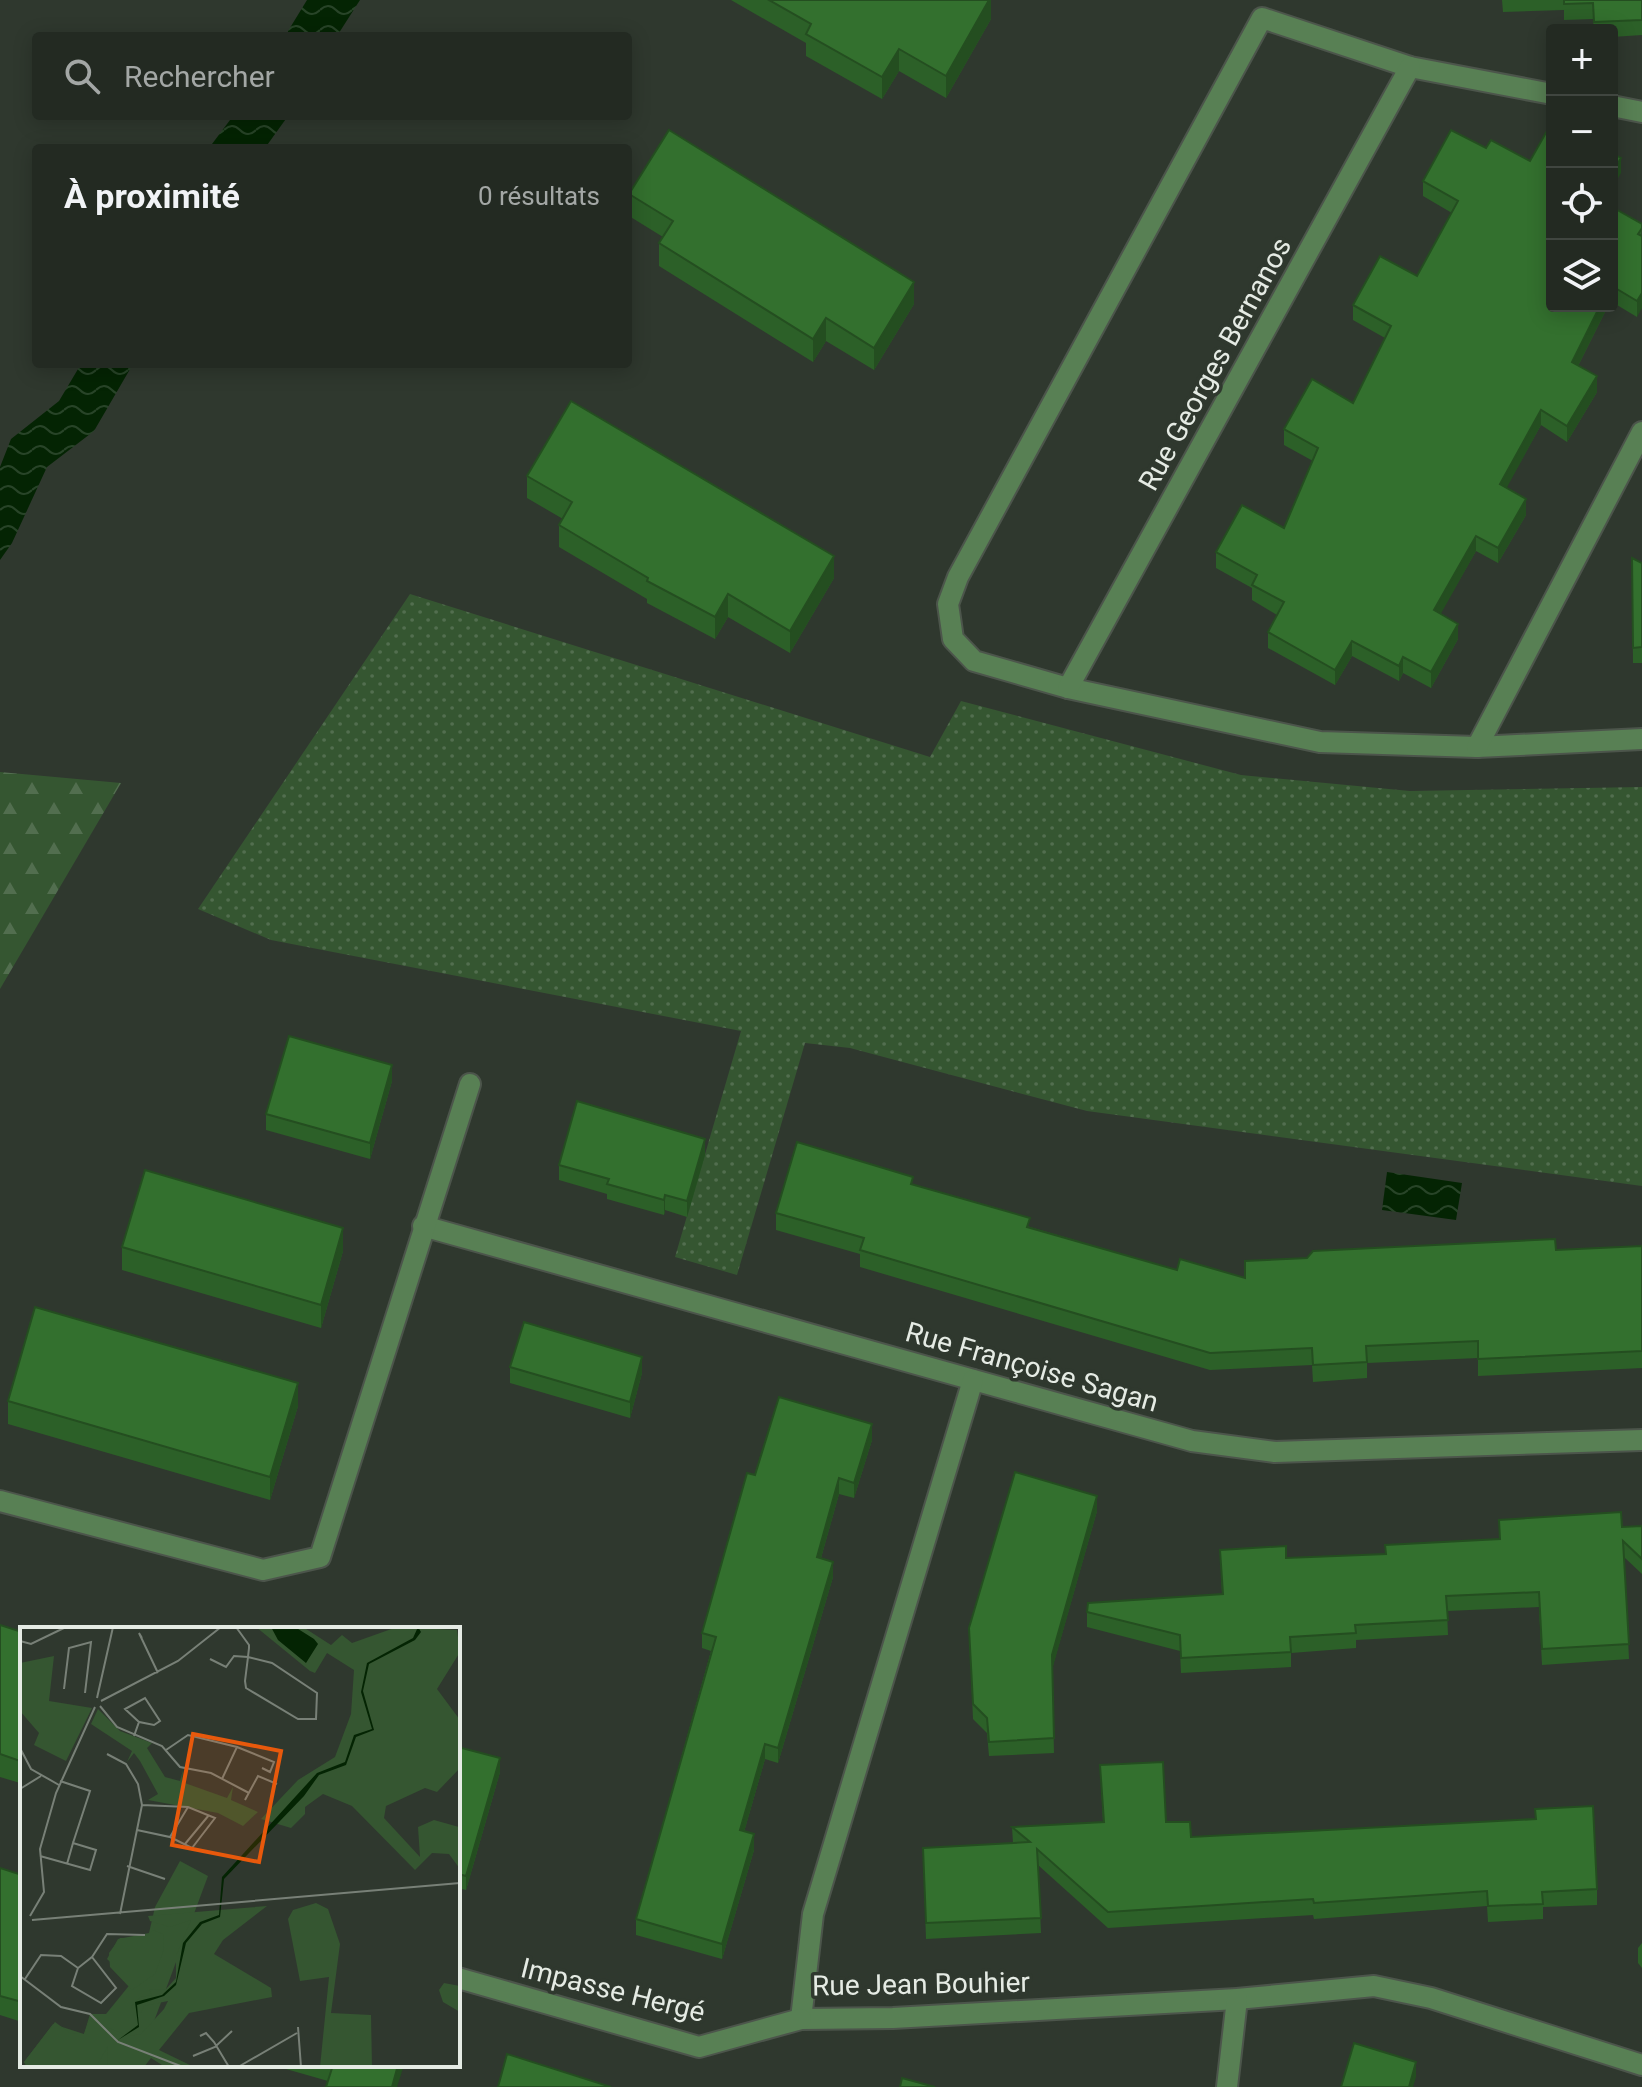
<!DOCTYPE html>
<html lang="fr">
<head>
<meta charset="utf-8">
<style>
	body { margin:0; font-family:Roboto,sans-serif; background:#2b322a; color:#f1f3f6 }
	.controls { position:absolute; right:24px; top:24px; display:grid; overflow:hidden; border-radius:8px; box-shadow:0 4px 20px #0003 }
	.controls button { width:72px; height:72px; display:grid; place-items:center; padding:0; border:0; border-bottom:2px solid #404640; background:#232a22; color:#f1f3f6; font:40px sans-serif }
	.list { margin:0; padding:0; list-style:none }
	h2 { display:flex; justify-content:space-between; align-items:center; height:104px; margin:0; padding:0 32px; font-size:34px }
	h2 small { font-size:26px; font-weight:400; color:#a3a7a5 }
	.icon { flex:none; width:44px; height:44px; fill:none; stroke:currentColor; stroke-width:2; stroke-linecap:round; stroke-linejoin:round }
	.map { position:relative; flex:none; width:1642px; height:2087px; overflow:hidden }
	.search { position:absolute; background:#232a22; box-shadow:0 4px 20px #0003; left:32px; top:32px; width:600px; height:88px; display:flex; align-items:center; gap:20px; box-sizing:border-box; padding:0 28px; border-radius:8px; color:#a3a7a5; font-size:30px }
	.panel { position:absolute; background:#232a22; box-shadow:0 4px 20px #0003; left:32px; top:144px; width:600px; height:224px; border-radius:8px }
	.map>svg:first-child { display:block }
	.grass { fill:url(#grass-dots) }
	.forest { fill:url(#forest-firs) }
	.water { fill:url(#water-waves) }
	.lines { fill:none; stroke-linecap:round; stroke-linejoin:round }
	.minor-casing { stroke:#4c554b; stroke-width:24 }
	.minor { stroke:#588054; stroke-width:20 }
	.wall { fill:#2c6028 }
	.shaded-wall { fill:#244e20 }
	.building { fill:#33702e; stroke:#244e20; stroke-width:2 }
	.labels { text-anchor:middle; dominant-baseline:central; stroke-width:7; stroke-linejoin:round; paint-order:stroke }
	.street-label { font-size:28px; fill:#e5ebe4; stroke:#2f382e }
	.inset-road { fill:none; stroke:#788077; stroke-width:2 }
	.view { fill:#e8590c; fill-opacity:0.15; stroke:#e8590c; stroke-width:4 }
	.inset-edge { fill:none; stroke:#e5ebe4; stroke-width:4 }
</style>
</head>
<body>
<div class="map">
<svg width="1642" height="2087" viewBox="0 0 1642 2087">
	<defs>
		<pattern id="grass-dots" width="8" height="8" patternUnits="userSpaceOnUse" patternTransform="scale(2)"><rect width="8" height="8" fill="#355631"/><path d="M2 2h.1M6 6h.1" fill="none" stroke="#526e4f" stroke-width="1.8" stroke-linecap="round"/></pattern>
		<pattern id="forest-firs" width="22" height="20" patternUnits="userSpaceOnUse" patternTransform="scale(2)"><rect width="22" height="20" fill="#355631"/><path d="M5 1l3.5 6h-7zM16 11l3.5 6h-7z" fill="#526e4f"/></pattern>
		<pattern id="water-waves" width="16" height="10" patternUnits="userSpaceOnUse" patternTransform="scale(2)"><rect width="16" height="10" fill="#042403"/><path d="M0 5q4-4 8 0t8 0" fill="none" stroke="#284428"/></pattern>
	</defs>
	<rect width="100%" height="100%" fill="#2f382e"/>
	<!-- grass -->
	<polygon class="grass" points="410,594 930,757 961,701 1241,775 1410,791 1642,787 1642,1186 1087,1111 850,1048 805,1043 737,1275 675,1257 741,1031 271,940 198,909"/>
	<!-- forest -->
	<polygon class="forest" points="0,772 121,783 0,989"/>
	<!-- water -->
	<g class="water">
		<polygon points="307,0 360,0 337,36 285,36"/>
		<polygon points="233,116 288,116 265,148 209,148"/>
		<polygon points="81,364 133,364 94,431 47,467 12,543 0,560 0,467 11,439 59,401"/>
		<polygon points="1387,1172 1462,1183 1456,1220 1382,1210"/>
	</g>
	<g class="lines">
		<!-- minor casing -->
		<g class="minor-casing">
			<g id="minor">
				<polyline points="1552,94 1410,67 1262,18 958,577 948,604 953,639 974,661 1068,688 1320,742 1477,747 1642,739"/>
				<polyline points="1612,106 1642,112"/>
				<polyline points="1068,688 1410,67"/>
				<polyline points="1477,747 1642,432"/>
				<polyline points="423,1226 1192,1441 1275,1452 1642,1440"/>
				<polyline points="973,1380 813,1914 801,2019 893,2018 1237,1999 1374,1986 1431,1998 1642,2065"/>
				<polyline points="0,1501 263,1570 320,1557 470,1084"/>
				<polyline points="458,1978 699,2047 801,2019"/>
				<polyline points="1227,2087 1237,1999"/>
			</g>
		</g>
		<!-- minor -->
		<use href="#minor" class="minor"/>
	</g>
	<!-- wall -->
	<g class="wall">
		<polygon points="731,0 991,0 991,19 946,98 899,71 882,99 806,56 806,43"/>
		<polygon points="1502,0 1642,0 1642,35 1612,37 1612,30 1594,30 1593,19 1564,20 1564,10 1503,12"/>
		<polygon points="1451,130 1608,306 1578,366 1597,392 1567,442 1541,425 1506,488 1526,515 1498,563 1476,551 1440,614 1458,639 1431,688 1403,673 1399,681 1352,656 1335,685 1268,648 1268,632 1277,615 1252,600 1252,588 1216,568 1216,552 1284,528 1313,461 1284,445 1284,429 1353,403 1385,338 1353,320 1353,305 1417,276 1452,213 1423,196 1423,181"/>
		<polygon points="629,194 914,304 874,370 826,341 813,362 659,266 659,243 663,237 629,216"/>
		<polygon points="1612,207 1642,224 1637,317 1612,302"/>
		<polygon points="527,476 834,578 790,653 728,617 715,639 647,603 647,599 559,547 559,525 563,519 527,498"/>
		<polygon points="1632,558 1642,563 1642,663 1633,663"/>
		<polygon points="392,1081 370,1159 266,1130 266,1114"/>
		<polygon points="705,1155 687,1217 665,1210 664,1215 607,1199 607,1194 559,1180 559,1165"/>
		<polygon points="913,1185 1030,1227 1177,1270 1245,1277 1556,1250 1642,1246 1642,1368 1478,1376 1478,1358 1367,1363 1367,1378 1313,1382 1312,1365 1210,1370 860,1267 860,1254 776,1230 776,1213"/>
		<polygon points="122,1247 343,1251 321,1328 122,1270"/>
		<polygon points="510,1367 642,1373 630,1418 510,1383"/>
		<polygon points="8,1401 298,1406 270,1500 8,1424"/>
		<polygon points="872,1440 854,1498 839,1494 821,1558 833,1577 778,1763 765,1759 744,1832 754,1850 722,1959 636,1935 636,1919 711,1651 702,1648 702,1633 755,1475"/>
		<polygon points="1097,1511 1052,1669 1054,1753 989,1756 987,1733 973,1719 969,1628"/>
		<polygon points="1499,1520 1622,1527 1642,1526 1642,1574 1624,1557 1629,1659 1542,1665 1539,1607 1447,1611 1448,1635 1356,1640 1356,1648 1291,1653 1291,1667 1181,1673 1180,1651 1087,1627 1087,1612 1222,1594 1220,1550 1286,1558 1385,1554 1385,1545 1499,1540"/>
		<polygon points="0,1625 22,1632 22,1777 20,1783 0,1777"/>
		<polygon points="458,1747 500,1772 466,1890 458,1888"/>
		<polygon points="1100,1765 1166,1822 1191,1837 1597,1889 1597,1905 1543,1907 1543,1919 1488,1922 1487,1906 1314,1919 1313,1915 1108,1928 1038,1865 1041,1933 926,1939 923,1848 1013,1843 1012,1827 1103,1822"/>
		<polygon points="0,1868 22,1875 22,2022 0,2015"/>
		<polygon points="1642,1943 1642,1968 1638,1963 1638,1948"/>
		<polygon points="272,2065 404,2065 328,2081"/>
	</g>
	<!-- shaded-wall -->
	<g class="shaded-wall">
		<polygon points="989,0 991,0 991,19 946,98 946,76"/>
		<polygon points="899,49 899,71 882,99 882,77"/>
		<polygon points="1621,158 1621,173 1612,189 1612,173"/>
		<polygon points="914,282 914,304 874,370 874,348"/>
		<polygon points="1642,293 1642,308 1637,317 1637,301"/>
		<polygon points="1600,306 1608,306 1572,378 1572,362"/>
		<polygon points="826,318 826,341 813,362 813,339"/>
		<polygon points="1597,376 1597,392 1567,442 1567,426"/>
		<polygon points="1541,410 1541,425 1500,500 1500,484"/>
		<polygon points="1526,499 1526,515 1498,563 1498,548"/>
		<polygon points="1476,536 1476,551 1434,626 1434,610"/>
		<polygon points="834,556 834,578 790,653 790,631"/>
		<polygon points="728,594 728,617 715,639 715,617"/>
		<polygon points="1458,624 1458,639 1431,688 1431,672"/>
		<polygon points="1352,641 1352,656 1335,685 1335,670"/>
		<polygon points="1403,657 1403,673 1399,681 1399,666"/>
		<polygon points="392,1065 392,1081 370,1159 370,1143"/>
		<polygon points="705,1139 705,1155 687,1217 687,1201"/>
		<polygon points="665,1195 665,1210 664,1215 664,1200"/>
		<polygon points="343,1228 343,1251 321,1328 321,1305"/>
		<polygon points="642,1357 642,1373 630,1418 630,1402"/>
		<polygon points="298,1383 298,1406 270,1500 270,1477"/>
		<polygon points="872,1424 872,1440 854,1498 854,1483"/>
		<polygon points="839,1478 839,1494 817,1572 817,1557"/>
		<polygon points="1097,1496 1097,1511 1052,1670 1052,1655"/>
		<polygon points="833,1562 833,1577 778,1763 778,1748"/>
		<polygon points="765,1744 765,1759 740,1846 740,1830"/>
		<polygon points="22,1755 22,1777 20,1783 20,1761"/>
		<polygon points="500,1758 500,1772 466,1890 466,1876"/>
		<polygon points="754,1834 754,1850 722,1959 722,1944"/>
		<polygon points="1416,2062 1416,2077 1413,2087 1409,2087"/>
		<polygon points="398,2065 404,2065 397,2087 392,2087"/>
	</g>
	<!-- building -->
	<g class="building">
		<polygon points="769,0 989,0 946,76 899,49 882,77 806,34 811,24"/>
		<polygon points="1564,0 1642,0 1642,20 1594,22 1593,3 1564,4"/>
		<polygon points="1552,122 1552,306 1600,306 1572,362 1597,376 1567,426 1541,410 1500,484 1526,499 1498,548 1476,536 1434,610 1458,624 1431,672 1403,657 1399,666 1352,641 1335,670 1268,632 1284,602 1252,585 1257,575 1216,552 1242,505 1284,528 1318,448 1284,429 1312,379 1353,403 1391,326 1353,305 1380,256 1417,276 1458,201 1423,181 1451,130 1486,148 1491,140 1530,161"/>
		<polygon points="669,130 914,282 874,348 826,318 813,339 659,243 673,221 629,194"/>
		<polygon points="1612,153 1621,158 1612,173"/>
		<polygon points="1612,207 1642,224 1642,228 1638,234 1642,236 1642,293 1637,301 1612,286"/>
		<polygon points="571,401 834,556 790,631 728,594 715,617 647,581 648,578 559,525 572,502 527,476"/>
		<polygon points="1632,558 1642,563 1642,647 1633,648"/>
		<polygon points="289,1036 392,1065 370,1143 266,1114"/>
		<polygon points="577,1101 705,1139 687,1201 665,1195 664,1200 607,1184 609,1179 559,1165"/>
		<polygon points="797,1142 913,1177 911,1184 1030,1218 1027,1227 1177,1270 1180,1259 1245,1278 1245,1261 1307,1258 1313,1251 1555,1239 1556,1250 1642,1246 1642,1351 1478,1359 1478,1341 1366,1346 1367,1362 1313,1365 1312,1348 1210,1353 860,1250 864,1238 776,1213"/>
		<polygon points="145,1170 343,1228 321,1305 122,1247"/>
		<polygon points="35,1307 298,1383 270,1477 8,1401"/>
		<polygon points="524,1322 642,1357 630,1402 510,1367"/>
		<polygon points="779,1397 872,1424 854,1483 839,1478 817,1557 833,1562 778,1748 765,1744 740,1830 754,1834 722,1944 636,1919 716,1637 702,1633 747,1473 755,1475"/>
		<polygon points="1015,1472 1097,1496 1052,1655 1054,1738 989,1742 987,1718 973,1704 969,1628"/>
		<polygon points="1621,1512 1622,1527 1642,1526 1642,1559 1623,1541 1629,1644 1542,1649 1539,1592 1446,1596 1448,1620 1355,1625 1356,1633 1290,1637 1291,1652 1181,1658 1180,1635 1087,1612 1088,1603 1223,1594 1220,1550 1286,1546 1286,1558 1386,1554 1385,1545 1500,1539 1499,1520"/>
		<polygon points="0,1625 22,1632 22,1755 20,1761 0,1754"/>
		<polygon points="458,1747 500,1758 466,1876 458,1874"/>
		<polygon points="1163,1762 1166,1822 1190,1822 1191,1837 1536,1819 1535,1809 1593,1806 1597,1889 1542,1892 1543,1904 1488,1906 1487,1891 1314,1903 1313,1899 1108,1912 1037,1849 1041,1918 926,1923 923,1848 1030,1842 1012,1827 1104,1822 1100,1765"/>
		<polygon points="0,1868 22,1875 22,2002 0,1996"/>
		<polygon points="1354,2043 1416,2062 1409,2087 1341,2087"/>
		<polygon points="507,2054 611,2087 498,2087"/>
		<polygon points="333,2065 398,2065 392,2087 326,2087"/>
		<polygon points="902,2078 935,2087 900,2087"/>
	</g>
	<g class="labels">
		<!-- street labels -->
		<g class="street-label">
			<text transform="translate(1215 364) rotate(-61)">Rue Georges Bernanos</text>
			<text transform="translate(1032 1367) rotate(16)">Rue Françoise Sagan</text>
			<text transform="translate(921 1984) rotate(-1)">Rue Jean Bouhier</text>
			<text transform="translate(613 1990) rotate(14)">Impasse Hergé</text>
		</g>
	</g>
	<!-- overview -->
	<g transform="translate(20 1627)">
		<rect width="440" height="440" fill="#2f382e"/>
		<path d="M78 82 100 104 132 116 127 121 145 150 160 154 163 143 162 155 207 171 213 160 211 173 238 185 223 199 198 186 128 173 138 167 120 134 114 126 107 135 112 124 71 97ZM160 234 188 249 117 440H7L4 435 33 397 64 407 70 387H86L112 355 87 332 98 312 129 306 135 280Z" fill="#355631"/>
		<path d="M236 0H283L311 18 322 8 332 16 377 0 437 3 440 25 417 62 440 93V141L417 165 405 161 366 179 364 191 400 230 398 200 414 193 439 200 440 242 429 227 412 226 395 243 332 179 303 167 285 180V187L271 201 241 192 278 153 315 130 331 87 334 43 307 26 295 46 290 44ZM296 276 308 282 320 317 311 386 351 388 352 439 300 440 309 350 280 354 268 292 273 283ZM247 279 203 313 194 327 251 361 252 370 169 386 139 423 174 440H145L131 431 124 440H87L88 419 76 440H7L4 435 35 395 50 406 64 407 69 393 109 409 121 407 144 382 148 374 124 379 121 386 111 380 120 370 132 368 129 363 146 362 156 351V329L171 293 150 300 130 294 128 289ZM133 303 143 307 144 322 135 347 112 363 90 340 89 326 100 311H125ZM424 356 440 359V385L423 375 419 363Z" fill="#355631"/>
		<path d="M34 29 29 74 72 81 46 134 14 118 19 106 0 84V36Z" fill="#355631"/>
		<path d="M251 0H275L294 12 298 17 286 36 258 13ZM398 0 401 5 395 13 349 37 343 64 354 103 336 110 326 138 299 148 284 169 204 252 200 290 182 297 166 316 156 358 144 369 117 378 119 400 98 413 118 398 115 375 142 368 156 355 163 316 180 295 199 288 202 250 297 146 325 135 334 108 352 102 341 65 347 36 393 11Z" fill="#042403"/>
		<path class="inset-road" d="M122 11 119 6 138 46M0 14 11 17 46 0M190 32 206 40 214 29 228 30 252 36 297 66 296 92H278L226 61 225 54 228 30 229 21V18L216 0M44 62 49 21 71 15 65 66M77 71 93 0M81 74 158 34 201 0M80 79 97 100 142 119 160 140 191 146 229 166M114 109 119 95 134 98 140 94 125 71 105 82 119 95M217 120 254 135 250 145 242 141M0 121 11 142 39 158M146 123 168 108 217 120 202 152M87 127 106 137 118 157 122 178 100 287M40 154 70 164 53 216M0 162 21 149M225 173 238 149 257 157M122 178 168 180 195 191 172 221 150 210M117 203 150 210 168 180M165 217 189 188M20 229 70 243 76 223 53 216 47 237M107 239 145 252M10 289 24 265 20 222 36 166 75 80M12 293 440 256M72 330 96 361 81 376 52 359 58 341ZM72 330 87 307 125 308M0 349 41 380 70 387 98 415 163 440M5 352 21 328 41 329 58 341M278 400 281 440M180 409 186 406 194 415 209 440M173 429 195 420 212 404M218 440 277 406"/>
		<path class="view" d="M173 107 261 124 239 235 152 218Z"/>
		<rect width="440" height="440" class="inset-edge"/>
	</g>
</svg>
<div class="controls">
<button>+</button>
<button>−</button>
<button><svg class="icon" aria-label="locate" viewBox="0 0 24 24"><circle cx="12" cy="12" r="6"/><path d="M12 2v4M12 18v4M2 12h4M18 12h4"/></svg></button>
<button><svg class="icon" aria-label="layers" viewBox="0 0 24 24"><path d="M12 4l9 5-9 5-9-5zM3 14l9 5 9-5"/></svg></button>
</div>
<div class="search"><svg class="icon" aria-label="search" viewBox="0 0 24 24"><circle cx="10" cy="10" r="6"/><path d="M15 15l6 6"/></svg>Rechercher</div>
<section class="panel">
<h2>À proximité<small>0 résultats</small></h2>
<ul class="list">
</ul>
</section>
</div>
</body>
</html>
